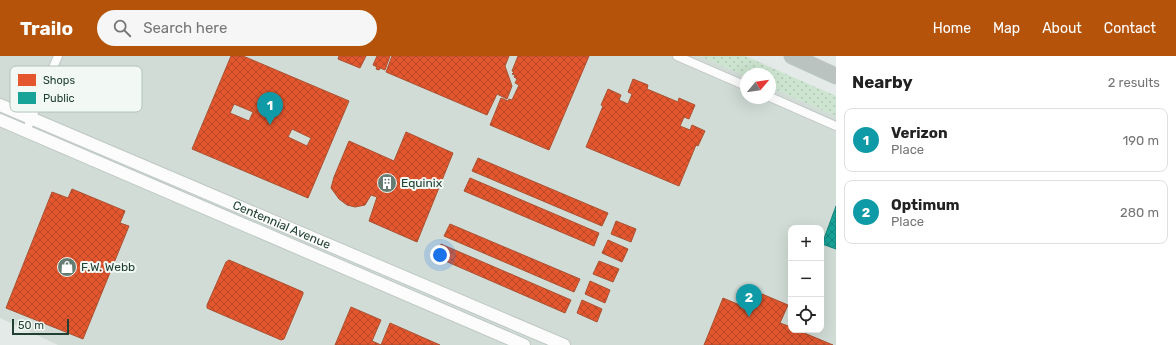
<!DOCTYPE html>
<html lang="en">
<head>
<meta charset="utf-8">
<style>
	body { margin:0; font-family:Rubik,sans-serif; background:#f6f6f6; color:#222 }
	.controls { position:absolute; right:12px; bottom:12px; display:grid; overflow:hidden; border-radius:8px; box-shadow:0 4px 16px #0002 }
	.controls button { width:36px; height:36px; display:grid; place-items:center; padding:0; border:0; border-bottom:1px solid #e0e0e0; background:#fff; color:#222; font:20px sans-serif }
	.compass { position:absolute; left:740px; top:12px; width:36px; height:36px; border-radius:50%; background:#fff; box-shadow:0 4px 16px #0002; rotate:61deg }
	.scale { position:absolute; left:12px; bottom:10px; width:57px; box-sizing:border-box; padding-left:4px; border:2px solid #204033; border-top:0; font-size:11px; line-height:14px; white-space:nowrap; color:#204033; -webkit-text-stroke:3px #f2f9f5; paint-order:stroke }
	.you { position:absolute; left:440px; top:199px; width:14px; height:14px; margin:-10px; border:3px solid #fff; border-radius:50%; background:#1a73e8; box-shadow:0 0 0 6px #1a73e833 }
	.badge { display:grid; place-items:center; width:26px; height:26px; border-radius:50%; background:#b45309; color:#fff; font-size:13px; font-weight:700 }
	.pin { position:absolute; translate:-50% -33px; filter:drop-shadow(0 1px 2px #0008) }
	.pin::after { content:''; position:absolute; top:21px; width:14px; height:12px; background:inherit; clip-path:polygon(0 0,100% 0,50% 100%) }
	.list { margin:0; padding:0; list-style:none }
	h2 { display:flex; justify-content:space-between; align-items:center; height:52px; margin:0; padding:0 16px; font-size:17px }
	h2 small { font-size:13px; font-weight:400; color:#767676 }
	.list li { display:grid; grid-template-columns:26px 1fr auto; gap:12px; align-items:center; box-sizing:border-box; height:64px; margin:0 8px 8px; padding:0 8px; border:1px solid #e0e0e0; border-radius:8px }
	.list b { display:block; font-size:15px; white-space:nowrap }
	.list p { margin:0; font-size:13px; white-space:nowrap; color:#767676 }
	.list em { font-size:13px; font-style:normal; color:#767676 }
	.icon { flex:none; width:22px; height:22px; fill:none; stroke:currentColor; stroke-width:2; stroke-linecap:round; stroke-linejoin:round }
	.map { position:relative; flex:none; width:836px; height:289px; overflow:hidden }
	header { display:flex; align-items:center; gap:24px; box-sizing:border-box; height:56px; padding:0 20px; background:#b45309; color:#fff }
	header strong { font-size:19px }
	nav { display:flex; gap:22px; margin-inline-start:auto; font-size:14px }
	.search { width:280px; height:36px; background:#f6f6f6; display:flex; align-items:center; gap:10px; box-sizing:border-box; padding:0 14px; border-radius:22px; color:#767676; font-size:15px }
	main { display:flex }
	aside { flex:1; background:#fff }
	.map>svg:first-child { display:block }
	.built { fill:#d1dcd6; fill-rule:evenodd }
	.grass { fill:url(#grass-dots) }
	.shops { fill:url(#shops-cross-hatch); stroke:#a95030; fill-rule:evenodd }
	.public { fill:url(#public-cross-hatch); stroke:#1a857a }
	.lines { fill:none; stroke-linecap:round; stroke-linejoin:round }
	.street-casing { stroke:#c1c7c4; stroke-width:10 }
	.secondary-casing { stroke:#bfc8c4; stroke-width:14 }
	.highway-casing { stroke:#bcc7c2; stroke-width:17 }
	.street { stroke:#fbfcfb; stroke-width:8 }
	.secondary { stroke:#fbfcfb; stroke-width:12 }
	.highway { stroke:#bac3c0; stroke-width:15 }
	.labels { text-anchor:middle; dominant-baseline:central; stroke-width:4; stroke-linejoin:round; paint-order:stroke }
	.poi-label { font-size:12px; fill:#204033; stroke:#f2f9f5; text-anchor:start }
	.street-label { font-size:12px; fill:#204033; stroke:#f2f9f5 }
	.key { fill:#f2f9f5; stroke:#b3c2bb; stroke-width:1 }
	.key-label { font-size:11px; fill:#204033 }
</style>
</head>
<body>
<header>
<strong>Trailo</strong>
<div class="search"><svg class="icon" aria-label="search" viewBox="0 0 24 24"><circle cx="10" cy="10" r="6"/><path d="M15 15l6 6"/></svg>Search here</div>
<nav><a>Home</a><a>Map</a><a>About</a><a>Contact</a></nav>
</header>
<main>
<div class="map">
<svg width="836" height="289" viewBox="0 0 836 289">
	<defs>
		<pattern id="grass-dots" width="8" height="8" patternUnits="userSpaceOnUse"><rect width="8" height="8" fill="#cce4d0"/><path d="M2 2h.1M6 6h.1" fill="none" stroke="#afc5b3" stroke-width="1.8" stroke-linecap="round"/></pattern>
		<pattern id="shops-cross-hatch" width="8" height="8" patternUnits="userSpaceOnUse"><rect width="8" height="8" fill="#e4572e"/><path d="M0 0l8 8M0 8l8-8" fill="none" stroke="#b84928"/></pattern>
		<pattern id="public-cross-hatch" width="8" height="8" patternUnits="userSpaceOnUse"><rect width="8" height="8" fill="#17a398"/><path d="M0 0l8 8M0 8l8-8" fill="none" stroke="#14867d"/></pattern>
	</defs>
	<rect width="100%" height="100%" fill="#e4eae7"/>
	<!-- built -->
	<path class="built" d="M0 0H700L746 20V42H770V31L836 60V289H58L0 262ZM791 172H821V274H791Z"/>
	<!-- grass -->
	<polygon class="grass" points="700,0 745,0 836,40 836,60 770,31 770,18 746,18 746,20"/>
	<!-- shops -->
	<g class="shops">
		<path d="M231 0H243L349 45 308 142 192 93ZM234 48 253 56 249 65 230 57ZM292 73 311 82 307 90 288 81Z"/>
		<polygon points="339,0 366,0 360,12 338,3"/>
		<polygon points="377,0 390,0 385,14 380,12 379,14 376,13 377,11 373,9"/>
		<polygon points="392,0 509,0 505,10 512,30 507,43 497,38 487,59 386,16"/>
		<polygon points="518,0 589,0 549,94 490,69 501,42 508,45 509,43 512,44 519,29 515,27 517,23 514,21 515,19 512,18 514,16 512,15"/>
		<polygon points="633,23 648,29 647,33 678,46 679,42 695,49 689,63 684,61 680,70 690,74 692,69 705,75 698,90 696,89 679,130 586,91 603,50 601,49 608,33 621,39 619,44 628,48 632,38 628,36"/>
		<polygon points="406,76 453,97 417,186 369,165 377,141 371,139 365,149 355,151 347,149 339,143 331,132 334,121 349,85 394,105"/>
		<polygon points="478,102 608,157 602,170 472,115"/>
		<polygon points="470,122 599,177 594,190 464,135"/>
		<polygon points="72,133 125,155 120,167 129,170 83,283 6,252 52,136 68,142"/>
		<polygon points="616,165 636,173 631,186 611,178"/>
		<polygon points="450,168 580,223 574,236 444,180"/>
		<polygon points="608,184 628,193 622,206 602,197"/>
		<polygon points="441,188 571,244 565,257 436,201"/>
		<polygon points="229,204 303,236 303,238 284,283 281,284 209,253 207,252 207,249 226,206"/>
		<polygon points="599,205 619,213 613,226 593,218"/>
		<polygon points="590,225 610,234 605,247 585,238"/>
		<polygon points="762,238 788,249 780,267 791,271 791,274 797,274 833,289 704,289 723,242 754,255"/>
		<polygon points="582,244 602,253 597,266 577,257"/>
		<polygon points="351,251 381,264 372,285 381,289 390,267 440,289 335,289"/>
	</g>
	<!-- public -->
	<polygon class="public" points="836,150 836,193 822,188"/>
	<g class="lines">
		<!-- street casing -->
		<g class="street-casing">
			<g id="street">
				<polyline points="677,0 746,30"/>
				<polyline points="770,41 836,70"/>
				<polyline points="26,75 58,0"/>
			</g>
		</g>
		<!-- secondary casing -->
		<g class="secondary-casing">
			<g id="secondary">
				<path id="s1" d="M0 49 564 289"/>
				<polyline points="0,64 524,289"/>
			</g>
		</g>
		<!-- highway casing -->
		<g class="highway-casing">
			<polyline id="highway" points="792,0 836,20"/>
		</g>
		<!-- street -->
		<use href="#street" class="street"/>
		<!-- secondary -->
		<use href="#secondary" class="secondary"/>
		<!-- highway -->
		<use href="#highway" class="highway"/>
	</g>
	<!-- icons -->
	<defs>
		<g id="building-disc" transform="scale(1)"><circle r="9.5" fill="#657c72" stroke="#f2f9f5"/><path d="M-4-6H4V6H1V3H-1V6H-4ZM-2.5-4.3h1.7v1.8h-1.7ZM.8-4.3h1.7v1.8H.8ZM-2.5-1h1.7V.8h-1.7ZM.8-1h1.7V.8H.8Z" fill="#fff"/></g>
		<g id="shop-disc" transform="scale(1)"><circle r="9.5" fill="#657c72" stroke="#f2f9f5"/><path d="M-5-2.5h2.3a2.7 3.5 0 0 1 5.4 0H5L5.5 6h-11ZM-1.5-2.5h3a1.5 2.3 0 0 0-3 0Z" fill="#fff"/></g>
	</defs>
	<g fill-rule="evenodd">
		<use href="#building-disc" x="387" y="127"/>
		<use href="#shop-disc" x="67" y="211"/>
	</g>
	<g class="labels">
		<!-- poi labels -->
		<g class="poi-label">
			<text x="401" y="127">Equinix</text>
			<text x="81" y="211">F.W. Webb</text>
		</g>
		<!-- street labels -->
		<g class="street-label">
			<text stroke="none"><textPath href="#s1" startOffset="306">Centennial Avenue</textPath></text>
		</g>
	</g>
	<!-- legend -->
	<rect x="10" y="10" width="132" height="46" rx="6" class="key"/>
	<rect x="18" y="18" width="18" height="12" fill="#e4572e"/>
	<rect x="18" y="36" width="18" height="12" fill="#17a398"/>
	<g class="key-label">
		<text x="43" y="28">Shops</text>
		<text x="43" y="46">Public</text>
	</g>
</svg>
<div class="controls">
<button>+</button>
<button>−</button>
<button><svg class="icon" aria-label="locate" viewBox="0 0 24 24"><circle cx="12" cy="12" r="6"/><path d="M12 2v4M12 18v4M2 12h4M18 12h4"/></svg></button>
</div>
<svg class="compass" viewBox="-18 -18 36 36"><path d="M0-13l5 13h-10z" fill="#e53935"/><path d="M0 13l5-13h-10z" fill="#767676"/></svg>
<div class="scale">50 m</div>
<div class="you"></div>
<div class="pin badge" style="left:270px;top:69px;background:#0f9aa8">1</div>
<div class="pin badge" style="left:749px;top:261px;background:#0f9aa8">2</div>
</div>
<aside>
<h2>Nearby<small>2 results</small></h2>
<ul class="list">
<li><span class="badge" style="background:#0f9aa8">1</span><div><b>Verizon</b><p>Place</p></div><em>190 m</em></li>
<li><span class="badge" style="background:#0f9aa8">2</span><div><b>Optimum</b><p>Place</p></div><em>280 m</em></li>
</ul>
</aside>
</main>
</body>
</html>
